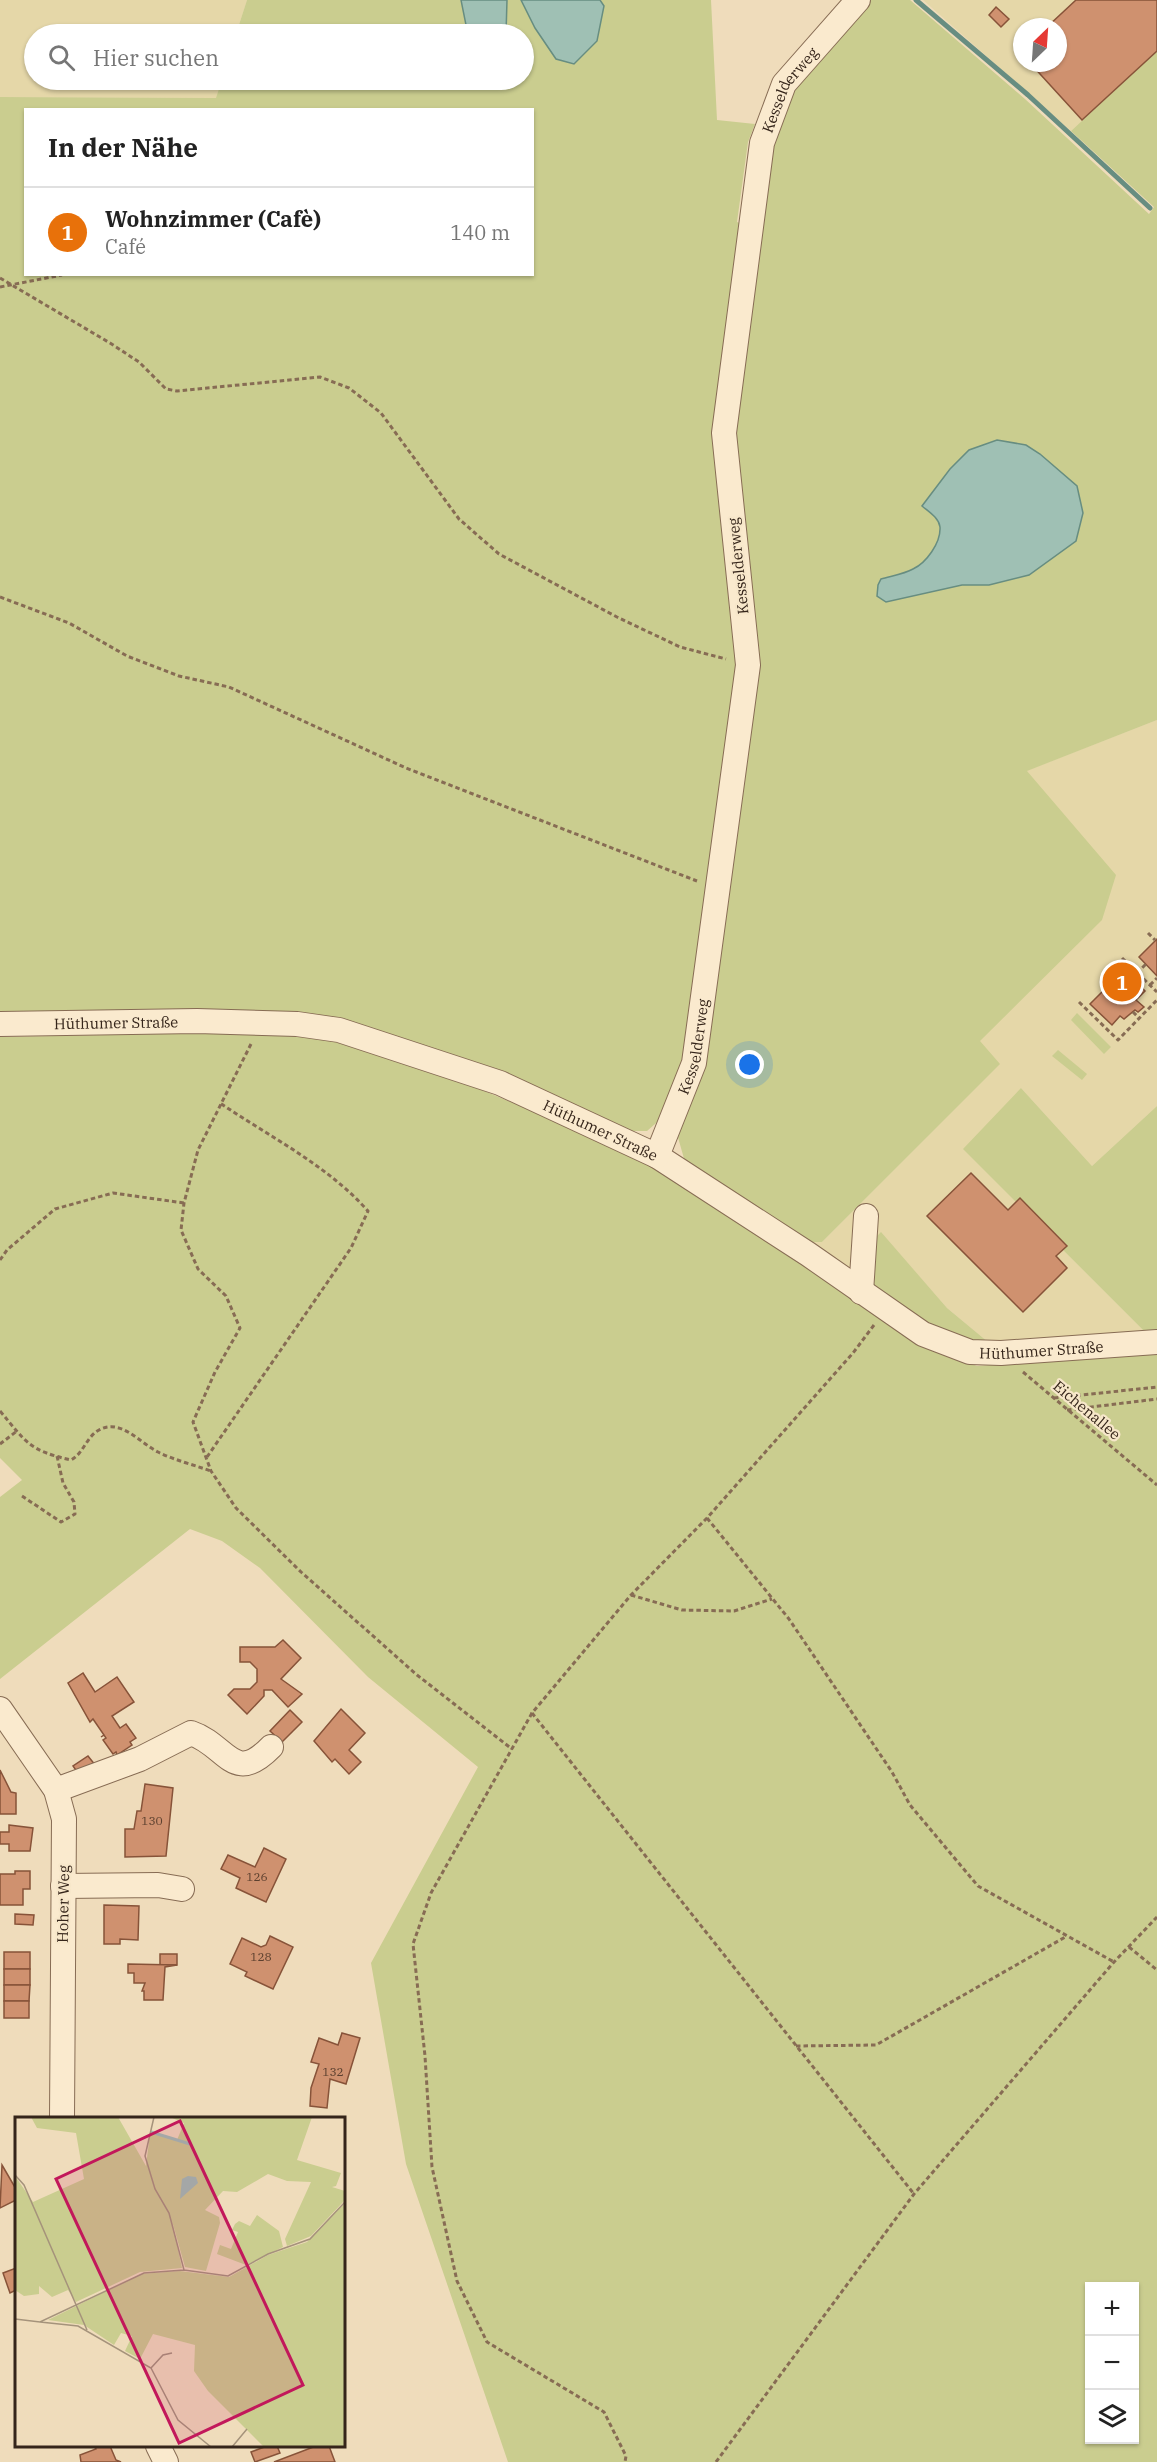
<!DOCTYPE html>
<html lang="de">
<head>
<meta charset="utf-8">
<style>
	body { margin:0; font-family:"IBM Plex Serif",serif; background:#f2f2f2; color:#222 }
	.controls { position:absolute; right:18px; bottom:18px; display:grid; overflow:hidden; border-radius:0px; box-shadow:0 2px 4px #0004 }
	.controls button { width:54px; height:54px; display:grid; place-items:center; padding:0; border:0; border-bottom:2px solid #e0e0e0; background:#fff; color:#222; font:30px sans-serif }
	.compass { position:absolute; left:1013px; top:18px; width:54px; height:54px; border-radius:50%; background:#fff; box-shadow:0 2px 4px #0004; rotate:25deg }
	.you { position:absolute; left:750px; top:1065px; width:21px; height:21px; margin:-15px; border:4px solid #fff; border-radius:50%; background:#1a73e8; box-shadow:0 0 0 9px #1a73e833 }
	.badge { display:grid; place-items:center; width:39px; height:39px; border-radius:50%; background:#98222a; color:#fff; font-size:20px; font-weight:700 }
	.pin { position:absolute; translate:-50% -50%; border:3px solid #fff; box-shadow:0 2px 6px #0006 }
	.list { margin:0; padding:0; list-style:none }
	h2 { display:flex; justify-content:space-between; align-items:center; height:78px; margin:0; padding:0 24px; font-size:26px }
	h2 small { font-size:20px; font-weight:400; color:#767676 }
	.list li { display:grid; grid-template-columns:39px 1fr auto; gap:18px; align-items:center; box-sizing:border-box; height:90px; padding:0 24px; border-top:2px solid #e0e0e0 }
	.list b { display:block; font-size:22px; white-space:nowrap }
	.list p { margin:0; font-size:20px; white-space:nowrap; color:#767676 }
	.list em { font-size:20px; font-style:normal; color:#767676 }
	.icon { flex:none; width:33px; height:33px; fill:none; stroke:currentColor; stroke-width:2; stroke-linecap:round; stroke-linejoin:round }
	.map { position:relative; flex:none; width:1157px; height:2462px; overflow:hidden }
	.search { position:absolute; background:#fff; box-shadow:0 2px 4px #0004; left:24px; top:24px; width:510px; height:66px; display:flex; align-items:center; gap:15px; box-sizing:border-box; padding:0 21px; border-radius:33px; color:#767676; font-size:22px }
	.panel { position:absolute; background:#fff; box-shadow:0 2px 4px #0004; left:24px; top:108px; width:510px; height:168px; border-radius:0px }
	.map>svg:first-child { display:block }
	.farmland { fill:#e5d7a8; fill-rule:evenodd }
	.green { fill:#cacd8f; fill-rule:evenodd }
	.water { fill:#9fc0b4; stroke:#678d81; stroke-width:1.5 }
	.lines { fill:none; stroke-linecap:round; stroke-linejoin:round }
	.stream { stroke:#678d81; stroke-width:5 }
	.building { fill:#cf916f; stroke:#875339; stroke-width:1.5 }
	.minor-casing { stroke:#876c54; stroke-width:26 }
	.path { stroke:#876c54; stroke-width:3; stroke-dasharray:4.5 3; stroke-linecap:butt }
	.minor { stroke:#faeace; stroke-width:24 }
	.labels { text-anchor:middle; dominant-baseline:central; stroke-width:4.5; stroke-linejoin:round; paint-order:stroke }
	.number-label { font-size:12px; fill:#5c402f }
	.street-label { font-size:15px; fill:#35251a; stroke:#f7e7ca }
	.inset-river { fill:none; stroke:#9fc0b4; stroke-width:3 }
	.inset-road { fill:none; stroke:#a5937b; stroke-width:1.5 }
	.view { fill:#c2185b; fill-opacity:0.15; stroke:#c2185b; stroke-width:3 }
	.inset-edge { fill:none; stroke:#35251a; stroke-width:3 }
</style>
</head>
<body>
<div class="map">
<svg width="1157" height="2462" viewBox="0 0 1157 2462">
	<rect width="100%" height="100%" fill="#efdcbb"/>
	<!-- farmland -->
	<g class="farmland">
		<polygon points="0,0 247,0 236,34 34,34 34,80 222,80 217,98 0,97"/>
		<path d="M923 0H1157V51L1071 131ZM1022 27H1058V63H1022Z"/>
		<polygon points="1157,720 1157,1106 1092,1166 1021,1088 1016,1202 1020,1198 1067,1246 1063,1250 1147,1334 988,1342 947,1308 881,1233 855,1276 808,1242 822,1242 999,1064 979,1041 998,1022 1115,875 1026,771"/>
	</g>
	<!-- green -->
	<g class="green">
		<path d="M247 0H711L717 120 755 124 748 142 737 222 756 229 767 147 787 99 871 0H910L1025 99 1149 214 1154 207 1071 131 1157 51V720L1027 771 1116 875 1102 920 980 1041 1000 1064 822 1242H808L685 1162 677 1134 706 1066 749 751 733 733 687 1061 663 1117 647 1131H627L554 1095 372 1029 0 1015V97L216 98 222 80H524V34H236ZM26 110H532V274H26Z"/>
		<polygon points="1077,1013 1111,1047 1104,1054 1071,1020"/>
		<path d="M275 1032 314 1035 470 1085 619 1147 708 1196 924 1347 977 1366 1157 1353V2462H508L406 2164 371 1963 478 1767 368 1677 260 1568 222 1541 190 1529 0 1679V1497L22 1480 0 1458V1037ZM1090 2286H1134V2440H1090Z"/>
		<polygon points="1058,1050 1087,1074 1082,1080 1052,1056"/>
		<polygon points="1021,1088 1092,1166 1157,1106 1157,1333 1147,1334 1063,1250 1067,1245 1020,1198 1016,1202 963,1149"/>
		<polygon points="881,1232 947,1308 988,1342 959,1338 927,1326 855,1276 853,1261"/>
	</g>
	<!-- water -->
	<g class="water">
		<polygon points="461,0 507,0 506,34 471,34 467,30"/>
		<polygon points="521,0 600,0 604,6 597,41 574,64 556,59 535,28"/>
		<path d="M997 440 1026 445 1040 454 1077 486 1083 513 1076 541 1029 575 989 585H962L886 602 877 596 878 585 881 579C891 576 904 574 913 569 926 563 941 543 940 527 939 518 929 512 922 506L950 469 969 450Z"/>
	</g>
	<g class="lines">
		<!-- stream -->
		<polyline class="stream" points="916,0 1028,95 1150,208"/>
	</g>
	<!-- building -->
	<g class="building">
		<polygon points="1076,0 1157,0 1157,51 1082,120 1030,63 1058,63 1058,27 1047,27"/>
		<polygon points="996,7 1009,19 1001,27 989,15"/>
		<polygon points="1157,939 1157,976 1139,957"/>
		<polygon points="1124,970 1145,991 1136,1000 1144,1007 1138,1012 1135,1010 1124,1019 1120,1016 1112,1025 1090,1004"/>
		<polygon points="971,1173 1008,1210 1020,1198 1067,1246 1056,1256 1067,1268 1023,1312 927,1216"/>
		<polygon points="283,1640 301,1658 281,1679 302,1694 288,1707 272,1690 264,1690 264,1696 247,1714 228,1695 234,1689 250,1689 257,1682 257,1669 250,1662 240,1662 240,1647 275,1647"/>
		<polygon points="83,1673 95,1692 117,1677 134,1702 112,1716 120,1728 126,1724 136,1738 130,1742 132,1745 117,1755 116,1752 113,1754 103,1740 106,1738 104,1735 101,1737 104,1735 93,1719 90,1722 68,1683"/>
		<polygon points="341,1709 365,1733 349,1750 361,1762 349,1774 335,1759 332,1762 314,1741"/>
		<polygon points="290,1710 302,1722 282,1742 270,1731"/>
		<polygon points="88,1756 96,1766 80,1776 73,1766"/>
		<polygon points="0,1770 11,1792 16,1793 16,1814 0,1814"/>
		<polygon points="145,1784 173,1788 166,1856 125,1857 125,1829 134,1829 137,1811 141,1811"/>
		<polygon points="9,1825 33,1828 30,1851 9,1851 9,1844 0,1844 0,1832 9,1832"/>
		<polygon points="264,1848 286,1859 266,1902 236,1888 240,1878 221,1869 228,1855 255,1867"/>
		<polygon points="15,1871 30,1871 30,1889 23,1889 23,1905 0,1905 0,1874 15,1874"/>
		<polygon points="104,1905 139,1906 138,1940 120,1939 120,1944 104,1944"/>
		<polygon points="15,1914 34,1915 33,1925 15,1924"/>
		<polygon points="270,1936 293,1947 273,1989 245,1976 247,1972 230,1964 242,1938 261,1947 266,1945"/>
		<rect x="4" y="1952" width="26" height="17"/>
		<rect x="160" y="1954" width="17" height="11"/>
		<polygon points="128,1964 177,1965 165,1967 163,2000 144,2000 144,1991 142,1991 145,1983 134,1983 134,1973 128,1973"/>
		<rect x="4" y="1969" width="26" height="16"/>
		<polygon points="4,1985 30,1985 29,2001 4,2001"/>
		<rect x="4" y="2001" width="25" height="17"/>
		<polygon points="342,2033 360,2038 346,2084 330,2079 327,2108 310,2106 311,2088 319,2064 311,2062 319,2038 338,2045"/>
		<polygon points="2,2165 16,2189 16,2200 0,2208"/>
		<polygon points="16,2268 16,2290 10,2293 3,2273"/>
		<polygon points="94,2446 110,2446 116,2460 121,2462 81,2462 80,2455 96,2449"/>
		<polygon points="267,2446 277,2446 280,2453 255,2462 251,2452"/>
		<polygon points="316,2446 329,2446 335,2462 274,2462"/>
	</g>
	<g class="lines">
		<!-- minor casing -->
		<g class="minor-casing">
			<g id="minor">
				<path id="s1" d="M0 1024 197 1021 297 1024 339 1030 500 1083 657 1156 808 1254 923 1334 970 1352 1001 1353 1157 1342"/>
				<path id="s2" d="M657 1156 694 1063 748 665 724 433 762 143 784 84 858 0"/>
				<polyline points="861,1292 866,1216"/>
				<polyline points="0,1709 56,1790 64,1819 62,2118"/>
				<path d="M56 1790 140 1759 191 1733C227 1745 233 1786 271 1747"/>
				<polyline points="63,1886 158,1885 182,1889"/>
				<polyline points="158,2446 166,2462"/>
			</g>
		</g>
		<!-- path -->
		<g class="path">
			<polyline points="0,278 110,343 139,362 166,389 177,391 320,377 349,388 381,413 459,519 499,554 617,617 680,647 726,659"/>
			<polyline points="0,287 62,275"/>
			<polyline points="0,597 69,623 127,656 179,676 229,687 406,768 697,881"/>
			<polyline points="1148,933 1155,940"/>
			<polyline points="1122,958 1157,992"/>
			<polyline points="1137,973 1146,964"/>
			<polyline points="1101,980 1108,986"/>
			<polyline points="1150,985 1157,978"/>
			<polyline points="1079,1002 1118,1040 1157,1000"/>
			<polyline points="1133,1012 1139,1018"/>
			<polyline points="251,1044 198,1150 184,1203 181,1230 198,1269 226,1296 240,1328 215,1372 193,1422 211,1471 236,1508 301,1572 417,1675 512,1749"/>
			<polyline points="0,1260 7,1250 55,1209 113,1193 184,1203"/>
			<polyline points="874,1325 853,1353 707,1518 631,1595 532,1713 914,2194"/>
			<polyline points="1023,1372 1157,1485"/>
			<polyline points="1054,1398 1157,1387"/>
			<polyline points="1067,1410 1157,1399"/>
			<path d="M0 1411C27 1443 28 1450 71 1460 84 1453 86 1437 99 1430 121 1418 140 1443 158 1452 174 1460 194 1465 211 1471"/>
			<polyline points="0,1444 17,1431"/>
			<path d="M207 1457 351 1248 368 1211C327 1165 270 1137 220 1103"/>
			<polyline points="22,1496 61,1522 75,1514 74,1502 63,1483 57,1456"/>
			<polyline points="707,1518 789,1619 892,1772 910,1805 978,1886 1114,1962"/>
			<polyline points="631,1595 682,1610 734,1611 772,1599"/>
			<polyline points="532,1713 431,1893 413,1944 425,2056 432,2167 457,2281 487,2342 604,2412 626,2456 625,2462"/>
			<polyline points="1129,1947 1157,1970"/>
			<polyline points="796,2046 876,2045 1067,1936"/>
			<polyline points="716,2462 914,2194 1114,1962 1157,1917"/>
		</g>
		<!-- minor -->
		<use href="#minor" class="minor"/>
	</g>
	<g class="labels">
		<!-- number labels -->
		<g class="number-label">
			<text x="152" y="1820">130</text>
			<text x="257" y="1876">126</text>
			<text x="261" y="1956">128</text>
			<text x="333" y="2071">132</text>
		</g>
		<!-- street labels -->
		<g class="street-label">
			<text stroke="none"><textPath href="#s2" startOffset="1088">Kesselderweg</textPath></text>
			<text transform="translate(738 566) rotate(-96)">Kesselderweg</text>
			<text stroke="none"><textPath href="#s1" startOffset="116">Hüthumer Straße</textPath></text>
			<text stroke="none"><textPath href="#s2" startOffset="116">Kesselderweg</textPath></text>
			<text stroke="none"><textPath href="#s1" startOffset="620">Hüthumer Straße</textPath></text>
			<text stroke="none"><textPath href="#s1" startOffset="1124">Hüthumer Straße</textPath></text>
			<text transform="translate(1087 1410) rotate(40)">Eichenallee</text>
			<text transform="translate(63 1904) rotate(-89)">Hoher Weg</text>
		</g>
	</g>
	<!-- overview -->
	<g transform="translate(15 2117)">
		<rect width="330" height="330" fill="#efdcbb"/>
		<path d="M16 0H103L131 49 135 16 175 27 162 23 169 6 155 0H297L282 43 326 56 321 69 317 70 330 74V83L296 119 272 129 270 122 296 65 272 64 253 57 222 75 208 74 190 93 204 100 205 106 191 154 170 150 157 104 167 151 125 155 61 185 53 173 37 180 24 169V177L9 179 0 173V59L18 85 69 62 61 16 22 11ZM330 86V330H249L193 274 179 254 180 228 138 217 125 242 110 234 117 219 106 216 99 228 69 208 33 203 126 157 165 154 214 160 253 138 292 125ZM242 98 264 114 268 130 231 148 202 137 205 128 216 132 223 115 217 113 220 107 224 104 235 109Z" fill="#cacd8f"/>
		<path d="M173 59 181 60 183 66 165 82 167 62Z" fill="#9fc0b4"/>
		<path class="inset-river" d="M136 15 175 27"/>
		<path class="inset-road" d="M139 0 130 39 140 72 154 96 169 153M0 58 9 68 72 213M0 202 25 205 129 156 169 153 213 159 253 137 295 122 330 85M25 205 63 209 136 251 163 303 196 330M136 251 148 238 157 236M217 330 232 312"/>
		<path class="view" d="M165 4 288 268 164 326 41 62Z"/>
		<rect width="330" height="330" class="inset-edge"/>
	</g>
</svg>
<div class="controls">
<button>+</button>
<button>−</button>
<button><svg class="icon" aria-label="layers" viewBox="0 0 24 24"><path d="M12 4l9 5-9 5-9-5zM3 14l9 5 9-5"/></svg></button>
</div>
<svg class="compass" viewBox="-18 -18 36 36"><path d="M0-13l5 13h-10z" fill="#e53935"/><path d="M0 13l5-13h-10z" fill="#767676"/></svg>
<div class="you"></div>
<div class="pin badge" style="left:1122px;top:982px;background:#e8710a">1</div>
<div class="search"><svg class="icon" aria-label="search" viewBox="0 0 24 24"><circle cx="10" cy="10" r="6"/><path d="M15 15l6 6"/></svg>Hier suchen</div>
<section class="panel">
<h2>In der Nähe<small></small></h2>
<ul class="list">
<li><span class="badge" style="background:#e8710a">1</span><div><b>Wohnzimmer (Cafè)</b><p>Café</p></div><em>140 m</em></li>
</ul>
</section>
</div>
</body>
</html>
